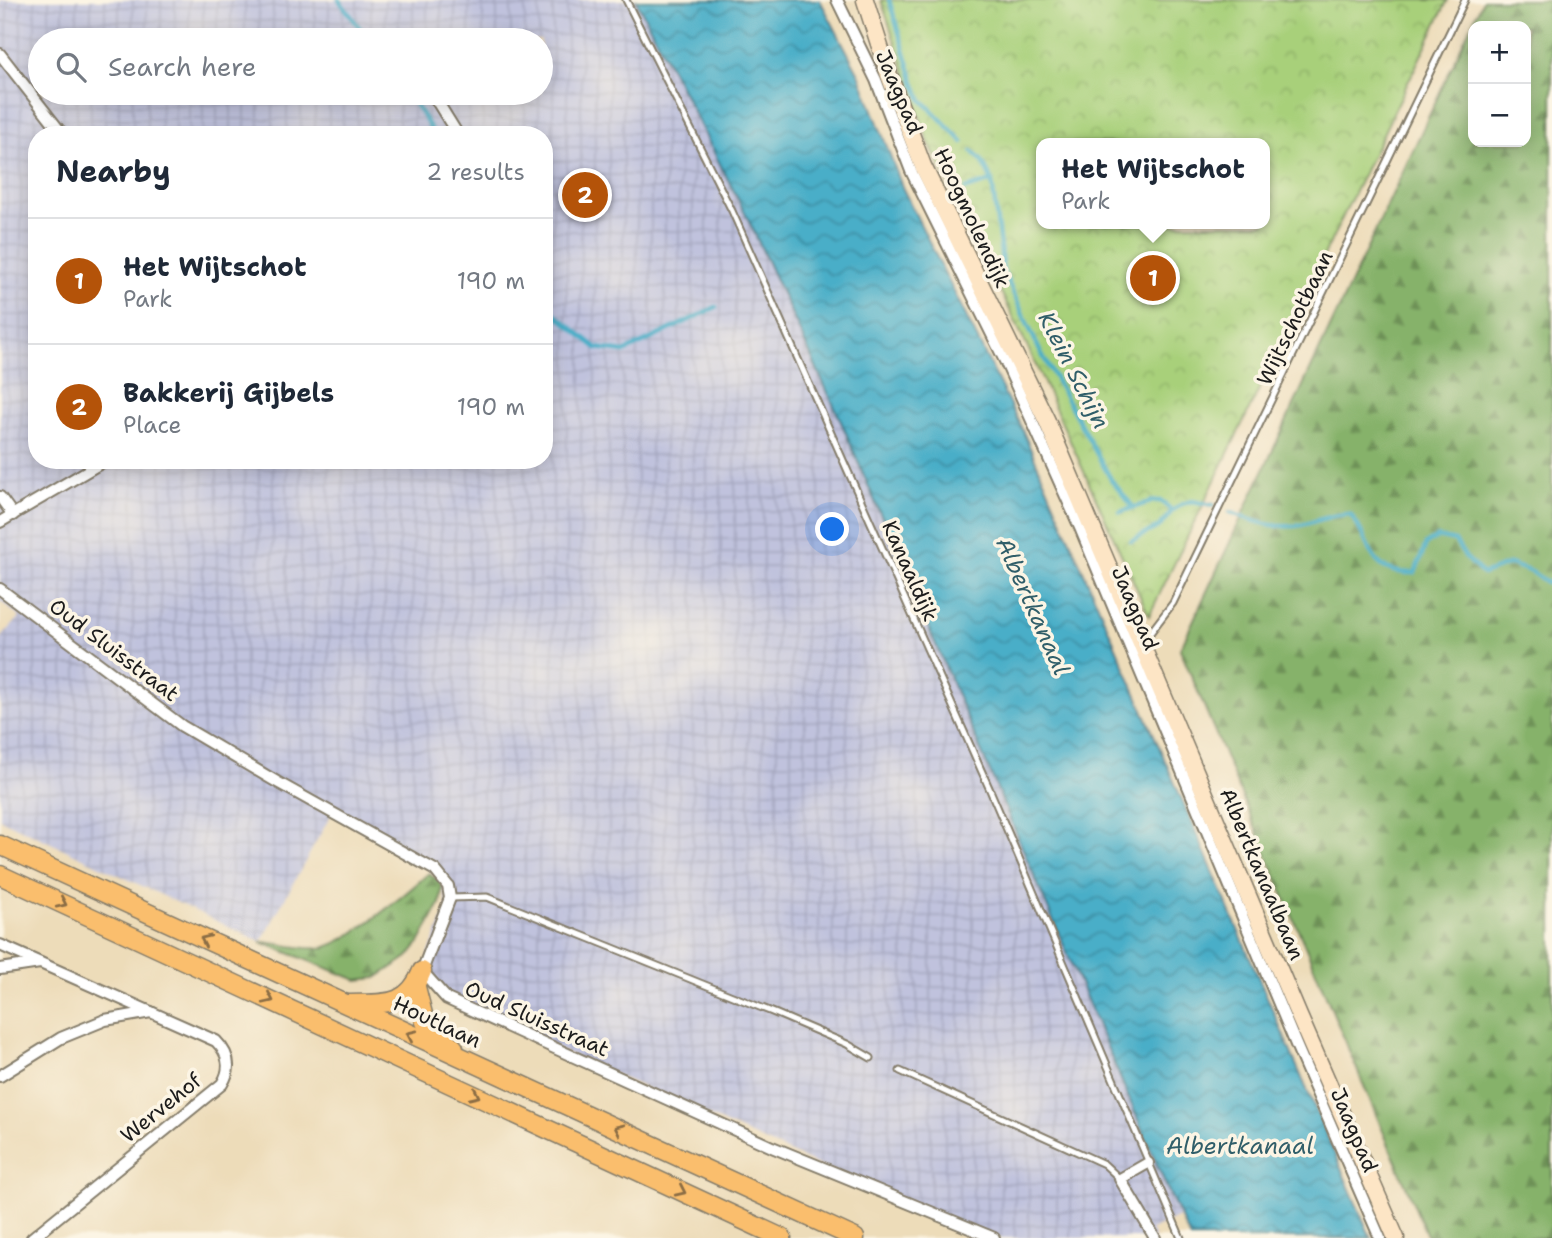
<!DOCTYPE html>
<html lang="en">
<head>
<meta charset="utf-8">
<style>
	body { margin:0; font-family:"Shantell Sans",sans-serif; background:#f2f2f3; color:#1f2937 }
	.controls { position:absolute; right:21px; top:21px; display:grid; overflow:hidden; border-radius:14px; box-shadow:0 4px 18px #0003 }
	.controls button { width:63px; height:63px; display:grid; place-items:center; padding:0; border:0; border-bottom:2px solid #e0e1e3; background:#fff; color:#1f2937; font:35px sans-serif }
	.you { position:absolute; left:833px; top:530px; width:24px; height:24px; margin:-18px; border:5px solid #fff; border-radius:50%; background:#1a73e8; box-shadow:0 0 0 10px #1a73e833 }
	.badge { display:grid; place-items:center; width:46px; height:46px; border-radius:50%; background:#b45309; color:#fff; font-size:23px; font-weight:700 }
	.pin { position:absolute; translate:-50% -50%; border:4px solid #fff; box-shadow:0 2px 7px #0006 }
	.popup { position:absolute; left:1036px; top:138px; width:234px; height:91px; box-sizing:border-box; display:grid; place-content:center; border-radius:14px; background:#fff; filter:drop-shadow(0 2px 5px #0005); font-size:23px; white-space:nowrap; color:#747a83 }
	.popup b { font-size:26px; color:#1f2937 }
	.popup::after { content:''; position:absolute; left:50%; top:100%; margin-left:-14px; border:14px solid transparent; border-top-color:#fff }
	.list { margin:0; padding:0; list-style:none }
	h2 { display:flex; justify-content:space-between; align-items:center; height:91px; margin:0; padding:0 28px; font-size:30px }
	h2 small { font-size:23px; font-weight:400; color:#747a83 }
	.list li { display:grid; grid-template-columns:46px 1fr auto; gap:21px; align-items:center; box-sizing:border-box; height:126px; padding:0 28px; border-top:2px solid #e0e1e3 }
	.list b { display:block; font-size:26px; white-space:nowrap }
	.list p { margin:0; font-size:23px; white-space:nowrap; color:#747a83 }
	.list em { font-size:23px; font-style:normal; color:#747a83 }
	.icon { flex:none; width:38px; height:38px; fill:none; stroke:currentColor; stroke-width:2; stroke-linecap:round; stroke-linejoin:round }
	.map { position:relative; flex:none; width:1552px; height:1238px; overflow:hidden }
	.search { position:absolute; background:#fff; box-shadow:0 4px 18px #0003; left:28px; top:28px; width:525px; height:77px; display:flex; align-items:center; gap:18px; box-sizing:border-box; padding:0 24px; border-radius:38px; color:#747a83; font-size:26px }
	.panel { position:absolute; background:#fff; box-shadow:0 4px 18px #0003; left:28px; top:126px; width:525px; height:343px; border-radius:28px }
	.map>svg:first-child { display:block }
	.industrial { fill:url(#industrial-grid); fill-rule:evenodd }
	.forest { fill:url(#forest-firs); stroke:#516743; stroke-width:2; fill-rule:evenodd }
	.park { fill:url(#park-crowns); stroke:#62764b; stroke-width:2; fill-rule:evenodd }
	.water { fill:url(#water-waves); stroke:#326572; stroke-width:2 }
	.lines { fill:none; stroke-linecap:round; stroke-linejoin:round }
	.stream { stroke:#49aec8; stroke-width:4.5 }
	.lane-casing { stroke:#847c6a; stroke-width:9 }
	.street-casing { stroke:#847c6a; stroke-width:14 }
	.secondary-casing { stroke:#847c6a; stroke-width:19 }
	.primary-casing { stroke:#847c6a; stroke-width:21 }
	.lane { stroke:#fff; stroke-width:5 }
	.street { stroke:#fff; stroke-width:10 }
	.secondary { stroke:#fde5c5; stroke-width:16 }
	.primary { stroke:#fabe6d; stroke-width:18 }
	.oneway { stroke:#8b6d44 }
	.labels { text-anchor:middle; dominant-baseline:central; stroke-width:7; stroke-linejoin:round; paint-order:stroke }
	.street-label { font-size:21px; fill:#1c1c1c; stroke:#fcf5e5 }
	.water-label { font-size:23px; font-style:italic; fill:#305e69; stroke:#fcf5e5 }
</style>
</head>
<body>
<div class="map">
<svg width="1552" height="1238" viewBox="0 0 1552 1238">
	<defs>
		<pattern id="industrial-grid" width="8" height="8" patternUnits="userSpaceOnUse" patternTransform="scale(1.75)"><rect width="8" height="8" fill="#c0c2dd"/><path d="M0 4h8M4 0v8" fill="none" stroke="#a4a6bd"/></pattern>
		<pattern id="forest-firs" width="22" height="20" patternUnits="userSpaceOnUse" patternTransform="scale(1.75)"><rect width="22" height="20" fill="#86b26a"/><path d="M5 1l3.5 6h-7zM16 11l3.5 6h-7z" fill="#6d9056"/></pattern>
		<pattern id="park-crowns" width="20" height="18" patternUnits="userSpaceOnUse" patternTransform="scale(1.75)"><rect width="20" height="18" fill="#a8d07a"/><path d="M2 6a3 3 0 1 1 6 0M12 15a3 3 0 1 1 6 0" fill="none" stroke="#90b269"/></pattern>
		<pattern id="water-waves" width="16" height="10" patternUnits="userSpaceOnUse" patternTransform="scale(1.75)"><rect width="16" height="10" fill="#49aec8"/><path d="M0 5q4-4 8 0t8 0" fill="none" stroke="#3c8da2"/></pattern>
	</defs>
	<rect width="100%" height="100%" fill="#fcf5e5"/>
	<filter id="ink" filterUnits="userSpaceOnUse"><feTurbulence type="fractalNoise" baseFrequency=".0143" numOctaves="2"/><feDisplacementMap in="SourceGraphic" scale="14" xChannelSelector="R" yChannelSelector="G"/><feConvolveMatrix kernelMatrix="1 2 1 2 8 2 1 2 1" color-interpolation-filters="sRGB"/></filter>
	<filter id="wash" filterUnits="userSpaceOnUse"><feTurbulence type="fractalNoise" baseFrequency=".00686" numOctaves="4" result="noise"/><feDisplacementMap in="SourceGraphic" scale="28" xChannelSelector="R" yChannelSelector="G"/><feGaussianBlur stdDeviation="1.57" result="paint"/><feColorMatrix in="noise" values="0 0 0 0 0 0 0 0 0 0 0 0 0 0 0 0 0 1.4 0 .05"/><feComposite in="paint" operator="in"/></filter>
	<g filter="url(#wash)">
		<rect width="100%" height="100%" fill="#eddcb9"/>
		<!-- industrial -->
		<path class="industrial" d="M0 0H636L748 219 839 417 1179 1217 1151 1230 1155 1238H994L811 1162 447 999 422 971 447 908 442 877 332 813 261 942 0 819V639L20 617 0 601ZM40 40H541V93H40ZM37 135H544V460H37Z"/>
		<!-- forest -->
		<g class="forest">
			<path d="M1483 0H1552V1238H1428L1180 649ZM1473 26H1526V142H1473Z"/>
			<path d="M429 873 438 880 442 888 440 904 419 943 408 957 376 978 357 980 261 942C281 943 301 950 321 948 346 945 409 891 429 873Z"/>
		</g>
		<!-- park -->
		<path class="park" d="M881 0H1448L1149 616 1030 352 928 141ZM1041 143H1265V224H1041Z"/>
		<!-- water -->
		<polygon class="water" points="636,0 820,0 860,76 903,189 1022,429 1371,1238 1190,1238 1167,1188 839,417 748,219"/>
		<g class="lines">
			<!-- stream -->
			<g class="stream">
				<polyline points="339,0 369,40"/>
				<polyline points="889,0 915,85 922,100 963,142"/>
				<polyline points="408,93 435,135"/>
				<polyline points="972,151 982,161 992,181"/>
				<polyline points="966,189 992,181 1003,271 1039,349 1098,456 1112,481 1134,508"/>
				<polyline points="544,302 556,315 597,348 624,352 716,307"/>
				<polyline points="1120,512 1153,501 1161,501 1172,511"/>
				<path d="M1230 512C1251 521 1277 530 1301 525 1319 521 1330 514 1350 514 1375 546 1365 574 1415 573L1426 544 1437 537 1455 541 1466 558 1483 574 1510 564 1532 572 1552 586"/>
				<polyline points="1131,541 1160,526 1172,511 1182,504 1192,501 1213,505"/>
			</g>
		</g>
	</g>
	<g filter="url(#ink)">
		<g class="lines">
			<!-- lane casing -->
			<g class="lane-casing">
				<g id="lane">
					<polyline points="626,0 732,211 990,790 1181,1238"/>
					<polyline points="1144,641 1173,603 1465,0"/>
					<polyline points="450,898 487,897 777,1014 847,1044 871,1058"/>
					<polyline points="900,1071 1104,1164 1119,1178"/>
				</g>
			</g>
			<!-- street casing -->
			<g class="street-casing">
				<g id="street">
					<polyline points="837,0 876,80 911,171 1006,363 1081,530 1297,1047 1380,1238"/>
					<polyline points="0,54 63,135"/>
					<polyline points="432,93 458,135"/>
					<polyline points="0,497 13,515"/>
					<polyline points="0,522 106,460"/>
					<polyline points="0,589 182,726 277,782 435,870 448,886 450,898 422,971 447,999 772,1147 994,1238"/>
					<path d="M0 945 216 1041C229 1054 232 1068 222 1084L32 1238"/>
					<polyline points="0,969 40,963"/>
					<polyline points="0,1076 61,1038 105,1020 151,1012"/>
					<polyline points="1148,1163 1120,1179 1155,1238"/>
				</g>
			</g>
			<!-- secondary casing -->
			<g class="secondary-casing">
				<polyline id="secondary" points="865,0 889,75 923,166 1047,421 1299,1016 1396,1238"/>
			</g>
			<!-- primary casing -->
			<g class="primary-casing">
				<g id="primary">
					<polyline points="0,845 855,1238"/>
					<polyline points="0,875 782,1238"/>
					<polyline points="416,987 425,1022 454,1048"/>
					<path d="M348 1004C384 1003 407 1008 422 971"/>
				</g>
			</g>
			<!-- lane -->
			<use href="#lane" class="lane"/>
			<!-- street -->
			<use href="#street" class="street"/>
			<!-- secondary -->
			<use href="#secondary" class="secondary"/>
			<!-- primary -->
			<use href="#primary" class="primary"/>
		</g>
		<!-- one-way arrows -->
		<defs><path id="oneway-chevron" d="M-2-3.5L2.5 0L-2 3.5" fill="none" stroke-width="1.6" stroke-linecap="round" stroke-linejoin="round" transform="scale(1.75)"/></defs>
		<g class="oneway">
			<use href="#oneway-chevron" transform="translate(62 903) rotate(25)"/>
			<use href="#oneway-chevron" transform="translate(205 940) rotate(-155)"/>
			<use href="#oneway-chevron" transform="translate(269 999) rotate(25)"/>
			<use href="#oneway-chevron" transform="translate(411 1035) rotate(-155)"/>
			<use href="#oneway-chevron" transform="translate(475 1095) rotate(25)"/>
			<use href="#oneway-chevron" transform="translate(619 1129) rotate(-155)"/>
			<use href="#oneway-chevron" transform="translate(681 1191) rotate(25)"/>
		</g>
	</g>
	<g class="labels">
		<!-- street labels -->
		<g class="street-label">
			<text transform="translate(899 92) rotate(67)">Jaagpad</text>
			<text transform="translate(972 218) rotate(65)">Hoogmolendijk</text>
			<text transform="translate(1295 318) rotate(-64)">Wijtschotbaan</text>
			<text transform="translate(910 571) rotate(66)">Kanaaldijk</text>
			<text transform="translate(1135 608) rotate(67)">Jaagpad</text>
			<text transform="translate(114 650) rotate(37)">Oud Sluisstraat</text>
			<text transform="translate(1262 874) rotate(67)">Albertkanaalbaan</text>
			<text transform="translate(537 1019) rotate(24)">Oud Sluisstraat</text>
			<text transform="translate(437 1022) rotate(25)">Houtlaan</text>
			<text transform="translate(161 1108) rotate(-39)">Wervehof</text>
			<text transform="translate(1354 1130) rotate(67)">Jaagpad</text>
		</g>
		<!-- water labels -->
		<g class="water-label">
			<text transform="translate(1074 370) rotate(63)">Klein Schijn</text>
			<text transform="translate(1033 606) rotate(66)">Albertkanaal</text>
			<text x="1240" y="1146">Albertkanaal</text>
		</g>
	</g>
</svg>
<div class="controls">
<button>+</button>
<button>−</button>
</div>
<div class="you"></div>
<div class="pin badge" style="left:1153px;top:278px">1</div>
<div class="popup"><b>Het Wijtschot</b>Park</div>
<div class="pin badge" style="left:585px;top:195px">2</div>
<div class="search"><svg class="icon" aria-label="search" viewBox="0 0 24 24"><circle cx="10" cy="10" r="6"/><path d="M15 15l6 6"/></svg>Search here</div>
<section class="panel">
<h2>Nearby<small>2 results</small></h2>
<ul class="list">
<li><span class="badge">1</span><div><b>Het Wijtschot</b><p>Park</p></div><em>190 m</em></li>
<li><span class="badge">2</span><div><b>Bakkerij Gijbels</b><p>Place</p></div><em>190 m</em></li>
</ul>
</section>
</div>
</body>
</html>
